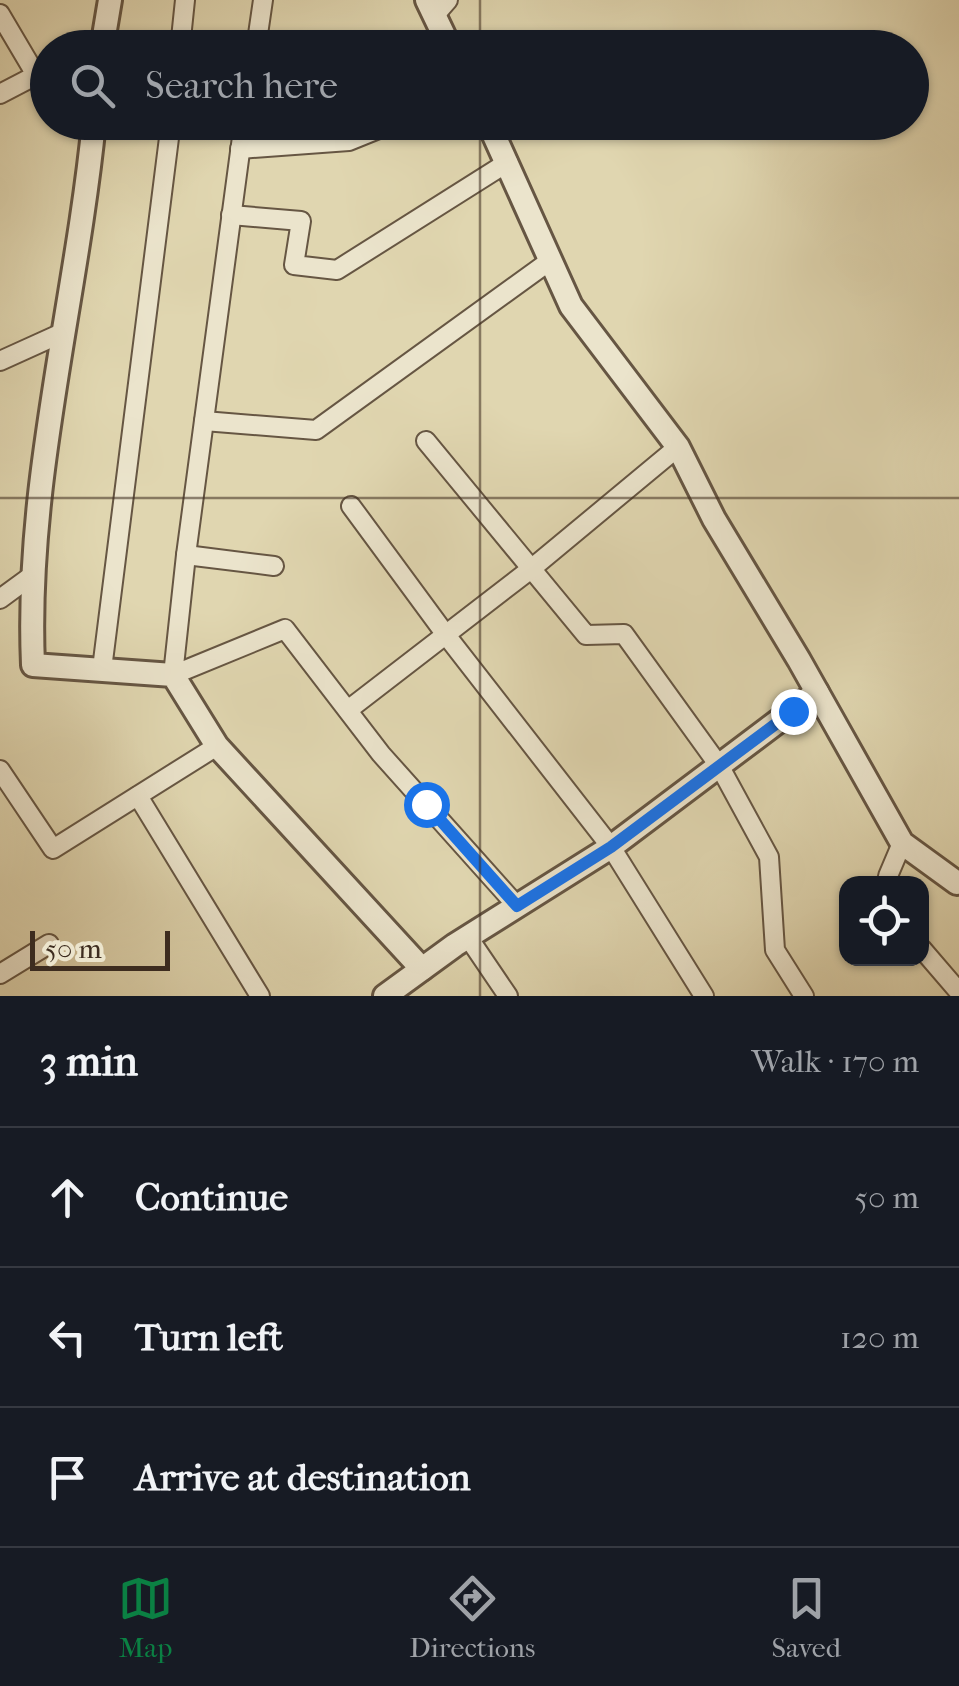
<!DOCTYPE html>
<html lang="en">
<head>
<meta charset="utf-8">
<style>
	body { margin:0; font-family:"IM FELL French Canon",serif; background:#242831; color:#f1f3f6 }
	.controls { position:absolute; right:30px; bottom:30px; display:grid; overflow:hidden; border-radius:20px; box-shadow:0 2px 8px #0004 }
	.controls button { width:90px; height:90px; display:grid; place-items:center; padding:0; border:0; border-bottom:2px solid #363941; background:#171b24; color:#f1f3f6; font:50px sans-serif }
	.scale { position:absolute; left:30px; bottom:25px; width:140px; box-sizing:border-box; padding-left:10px; border:5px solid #3d2c1f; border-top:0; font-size:28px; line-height:35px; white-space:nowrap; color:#3d2c1f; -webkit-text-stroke:8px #ebe4cc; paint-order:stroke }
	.stop { position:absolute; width:30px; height:30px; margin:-22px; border:8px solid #1a73e8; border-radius:50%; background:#fff }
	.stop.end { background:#1a73e8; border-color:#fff; box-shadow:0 2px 10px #0008 }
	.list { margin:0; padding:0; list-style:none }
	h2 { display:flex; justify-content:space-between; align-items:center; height:130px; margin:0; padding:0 40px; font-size:42px }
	h2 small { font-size:32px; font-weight:400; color:#9ea1a6 }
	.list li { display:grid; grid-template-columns:65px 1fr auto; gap:30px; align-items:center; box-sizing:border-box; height:140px; padding:0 40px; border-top:2px solid #363941 }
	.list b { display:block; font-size:38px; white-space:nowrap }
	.list em { font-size:32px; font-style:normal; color:#9ea1a6 }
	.icon { flex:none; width:55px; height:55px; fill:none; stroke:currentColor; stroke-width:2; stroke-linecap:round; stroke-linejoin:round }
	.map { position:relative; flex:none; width:959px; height:996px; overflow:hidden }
	.search { position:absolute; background:#171b24; box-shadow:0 2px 8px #0004; left:30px; right:30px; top:30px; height:110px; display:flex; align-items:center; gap:25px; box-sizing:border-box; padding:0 35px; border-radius:55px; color:#9ea1a6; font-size:38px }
	.sheet { height:550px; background:#171b24 }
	nav { display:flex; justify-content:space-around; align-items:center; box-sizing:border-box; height:140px; border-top:2px solid #363941; background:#171b24; font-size:28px; color:#9ea1a6 }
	nav a { display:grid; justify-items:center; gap:5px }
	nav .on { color:#0b8043 }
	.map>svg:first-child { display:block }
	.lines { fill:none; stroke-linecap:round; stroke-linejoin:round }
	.minor-casing { stroke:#665643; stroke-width:22 }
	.tertiary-casing { stroke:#665643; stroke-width:28 }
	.minor { stroke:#ebe4cc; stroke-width:18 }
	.tertiary { stroke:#ebe4cc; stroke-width:22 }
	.route { stroke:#1a73e8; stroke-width:12 }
	.grid { fill:none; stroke:#3d2c1f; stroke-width:2.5; stroke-opacity:0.55 }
</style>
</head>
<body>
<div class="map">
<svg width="959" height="996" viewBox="0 0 959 996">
	<rect width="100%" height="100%" fill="#e0d6b0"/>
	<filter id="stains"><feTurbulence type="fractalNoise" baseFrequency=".002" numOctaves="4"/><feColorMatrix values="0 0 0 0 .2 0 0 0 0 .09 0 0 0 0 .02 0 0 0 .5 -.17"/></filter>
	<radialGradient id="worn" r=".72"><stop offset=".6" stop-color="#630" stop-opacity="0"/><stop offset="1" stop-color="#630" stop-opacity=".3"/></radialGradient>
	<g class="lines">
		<!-- minor casing -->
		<g class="minor-casing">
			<g id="minor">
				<polyline points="0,14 36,75"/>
				<polyline points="434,16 448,0"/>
				<polyline points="180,48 185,0"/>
				<polyline points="256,48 263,0"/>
				<polyline points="0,94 48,69"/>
				<polyline points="244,122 186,555 173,675 285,629 381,754 517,906"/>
				<polyline points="240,149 349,141 396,122"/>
				<polyline points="231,215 301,221 294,265 337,270 508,162"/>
				<polyline points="0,361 64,332"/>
				<polyline points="204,421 316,430 551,260"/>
				<polyline points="426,441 586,635 624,634 720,767 769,857 775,950 804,996"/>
				<polyline points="351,506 446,635 611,847 704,996"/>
				<polyline points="186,555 274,566"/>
				<polyline points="0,599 34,574"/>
				<polyline points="102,669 171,122"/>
				<polyline points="348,710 531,569 678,447"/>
				<polyline points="0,770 53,849 217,746"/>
				<polyline points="138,796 260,996"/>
				<polyline points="891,884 888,876 902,843"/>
				<polyline points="468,937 508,996"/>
				<polyline points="922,949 959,992"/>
				<polyline points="0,974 49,944"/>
			</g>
		</g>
		<!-- tertiary casing -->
		<g class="tertiary-casing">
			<g id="tertiary">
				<polyline points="427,0 450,48"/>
				<polyline points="102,48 110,0"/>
				<path d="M94 122C76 304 25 482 33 665L173 675 217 746 422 969"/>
				<polyline points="488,122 571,306 678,447 714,519 799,660 902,843 957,883"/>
				<polyline points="385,996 455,945 611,847 817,692"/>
			</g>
		</g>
		<!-- minor -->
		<use href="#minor" class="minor"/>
		<!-- tertiary -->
		<use href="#tertiary" class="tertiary"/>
	</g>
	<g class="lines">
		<!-- route -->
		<polyline class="route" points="426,804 517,906 611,847 793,711"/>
	</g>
	<!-- grid -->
	<path class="grid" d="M480 0V48M480 122V996M0 498H959"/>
	<rect width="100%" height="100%" filter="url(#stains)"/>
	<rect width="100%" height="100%" fill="url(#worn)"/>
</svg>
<div class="controls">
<button><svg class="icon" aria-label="locate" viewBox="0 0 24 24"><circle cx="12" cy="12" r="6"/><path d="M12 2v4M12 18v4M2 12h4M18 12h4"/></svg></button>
</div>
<div class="scale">50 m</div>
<div class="stop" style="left:426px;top:804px"></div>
<div class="stop end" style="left:793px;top:711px"></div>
<div class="search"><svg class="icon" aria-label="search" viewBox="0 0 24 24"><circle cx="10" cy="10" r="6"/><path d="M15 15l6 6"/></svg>Search here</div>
</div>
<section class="sheet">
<h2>3 min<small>Walk · 170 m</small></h2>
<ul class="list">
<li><svg class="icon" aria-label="ahead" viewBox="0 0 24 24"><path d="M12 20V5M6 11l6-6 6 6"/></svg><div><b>Continue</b></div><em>50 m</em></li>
<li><svg class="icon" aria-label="left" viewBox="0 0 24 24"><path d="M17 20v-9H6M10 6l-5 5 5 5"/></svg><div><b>Turn left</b></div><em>120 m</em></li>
<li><svg class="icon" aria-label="arrive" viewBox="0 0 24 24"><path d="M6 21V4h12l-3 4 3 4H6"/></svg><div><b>Arrive at destination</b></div></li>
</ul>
</section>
<nav>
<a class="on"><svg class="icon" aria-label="map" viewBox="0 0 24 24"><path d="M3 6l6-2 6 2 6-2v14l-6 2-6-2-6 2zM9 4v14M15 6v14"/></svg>Map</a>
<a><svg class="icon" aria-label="directions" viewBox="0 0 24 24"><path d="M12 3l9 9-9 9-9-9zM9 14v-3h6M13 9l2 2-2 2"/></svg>Directions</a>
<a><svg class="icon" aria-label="saved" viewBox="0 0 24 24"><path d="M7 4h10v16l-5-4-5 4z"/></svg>Saved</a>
</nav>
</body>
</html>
